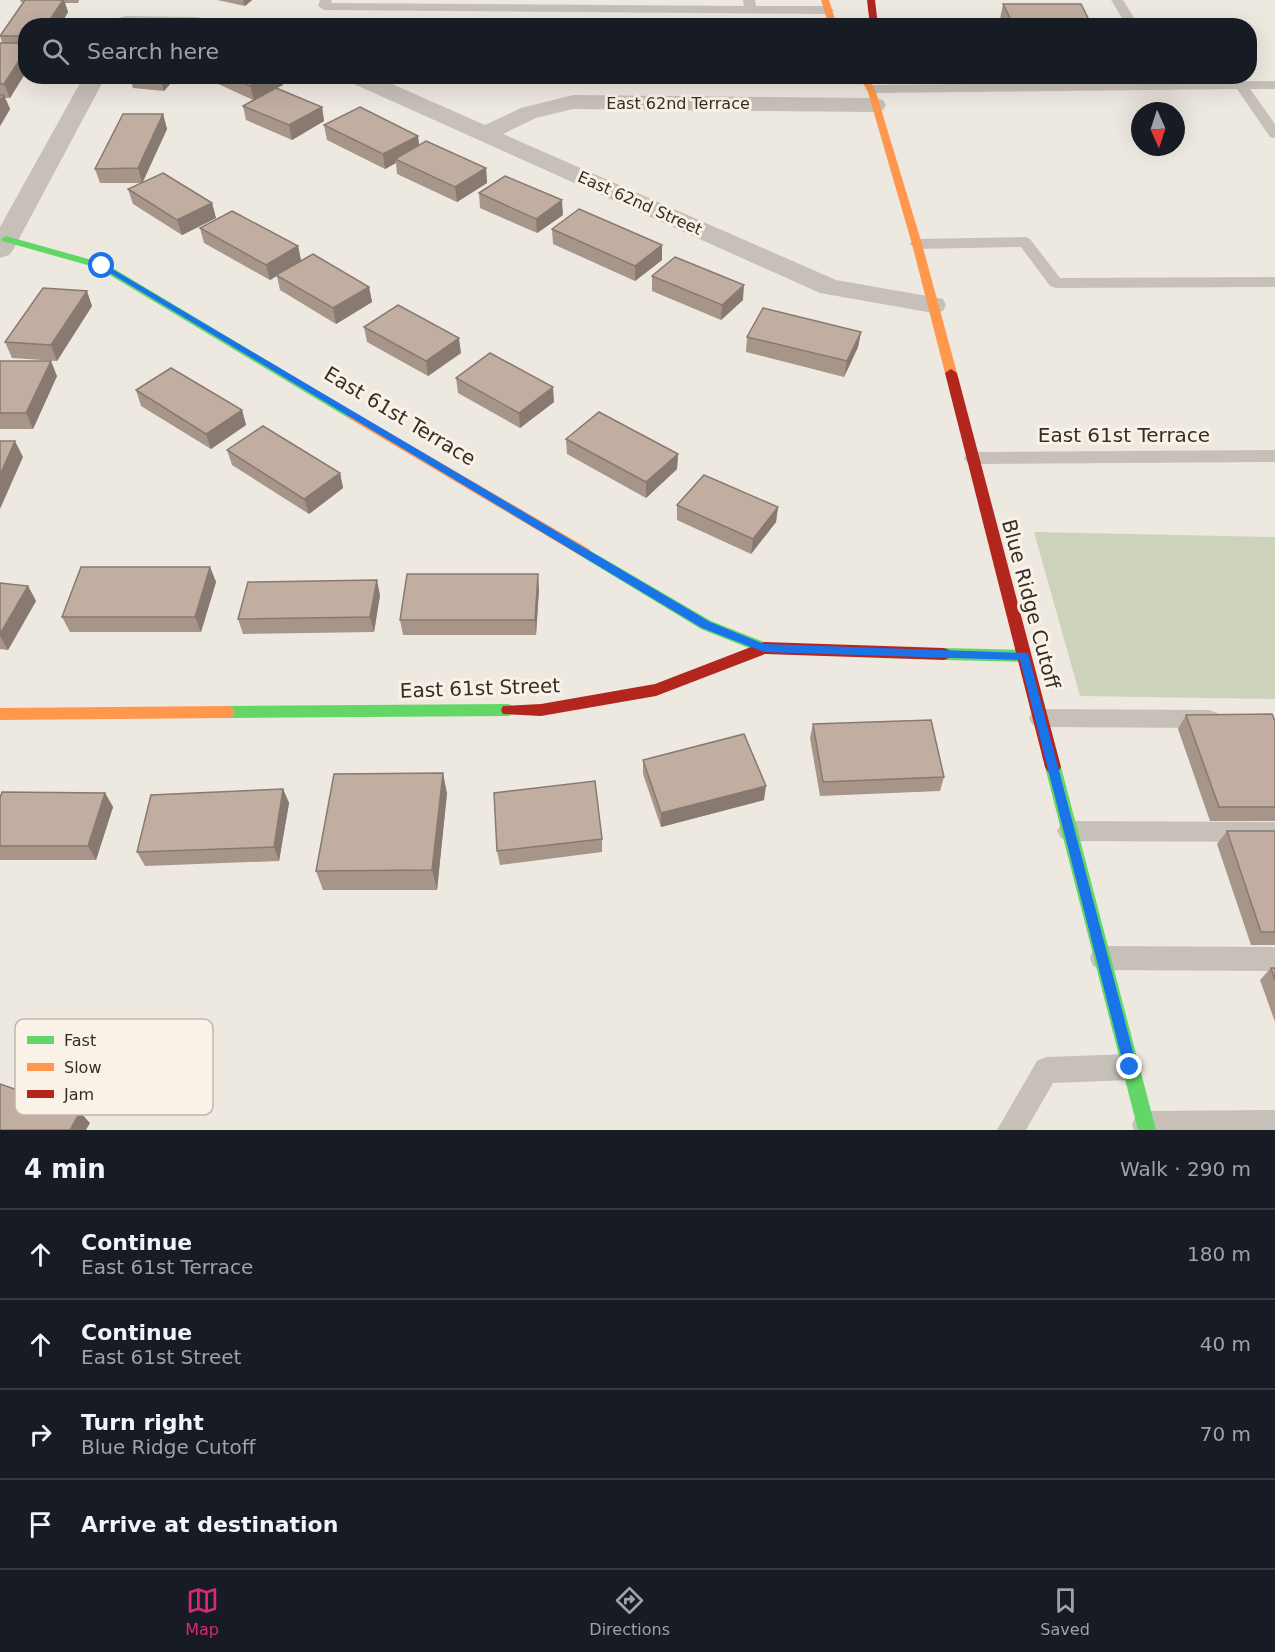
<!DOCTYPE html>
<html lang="en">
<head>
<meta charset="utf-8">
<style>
	body { margin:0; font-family:"DejaVu Sans",sans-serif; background:#20242c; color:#f1f3f6 }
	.compass { position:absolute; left:1131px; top:102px; width:54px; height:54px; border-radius:50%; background:#171b24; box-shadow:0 6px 24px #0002; rotate:177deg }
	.stop { position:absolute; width:18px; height:18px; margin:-14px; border:4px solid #1a73e8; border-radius:50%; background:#fff }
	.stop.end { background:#1a73e8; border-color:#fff; box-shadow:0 2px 6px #0008 }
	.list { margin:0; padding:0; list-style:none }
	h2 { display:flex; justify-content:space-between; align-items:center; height:78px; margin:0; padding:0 24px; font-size:26px }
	h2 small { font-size:20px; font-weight:400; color:#9ea1a6 }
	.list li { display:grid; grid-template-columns:39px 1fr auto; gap:18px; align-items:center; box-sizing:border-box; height:90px; padding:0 24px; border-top:2px solid #363941 }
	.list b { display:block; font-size:22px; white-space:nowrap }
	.list p { margin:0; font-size:20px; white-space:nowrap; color:#9ea1a6 }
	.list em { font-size:20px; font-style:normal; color:#9ea1a6 }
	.icon { flex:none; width:33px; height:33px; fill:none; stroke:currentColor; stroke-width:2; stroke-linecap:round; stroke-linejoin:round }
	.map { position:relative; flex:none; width:1275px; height:1130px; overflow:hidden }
	.search { position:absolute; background:#171b24; box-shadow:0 6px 24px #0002; left:18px; right:18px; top:18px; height:66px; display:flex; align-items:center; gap:15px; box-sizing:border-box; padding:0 21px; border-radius:24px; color:#9ea1a6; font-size:22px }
	.sheet { height:438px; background:#171b24 }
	nav { display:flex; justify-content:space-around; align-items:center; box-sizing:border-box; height:84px; border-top:2px solid #363941; background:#171b24; font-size:16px; color:#9ea1a6 }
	nav a { display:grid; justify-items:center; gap:3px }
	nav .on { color:#db2777 }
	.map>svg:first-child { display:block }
	.green { fill:#cdd3ba }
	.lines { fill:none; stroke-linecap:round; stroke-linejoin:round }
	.lane { fill:#c6c0b9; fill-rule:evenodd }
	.street { fill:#c6c0b9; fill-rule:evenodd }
	.fast { fill:#63d668; fill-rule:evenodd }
	.slow { fill:#ff974d; fill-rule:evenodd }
	.jam { fill:#b3261e; fill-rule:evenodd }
	.wall { fill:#a7958a }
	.shaded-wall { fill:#887971 }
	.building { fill:#c2ada1; stroke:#887971; stroke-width:1.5 }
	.route { fill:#1a73e8 }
	.labels { text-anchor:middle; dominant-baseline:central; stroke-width:6; stroke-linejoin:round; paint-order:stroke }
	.far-street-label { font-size:16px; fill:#372d27; stroke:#faf2e7 }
	.street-label { font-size:20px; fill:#372d27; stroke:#faf2e7 }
	.key { fill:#faf2e7; stroke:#c0b7ad; stroke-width:1.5 }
	.key-label { font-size:16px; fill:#372d27 }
</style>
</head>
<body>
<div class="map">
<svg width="1275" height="1130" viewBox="0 0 1275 1130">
	<rect width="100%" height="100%" fill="#ede8e0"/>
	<!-- green -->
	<polygon class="green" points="1034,532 1275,537 1275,699 1080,696"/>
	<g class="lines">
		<!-- lane -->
		<g class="lane">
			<polygon points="320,0 332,0 331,3 744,6 743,0 755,0 756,6 828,6 834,10 828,14 324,10 318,6"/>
			<polygon points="1111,0 1123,0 1139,26 1127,26"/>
			<polygon points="1275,81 1275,89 1250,89 1275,124 1275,138 1270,137 1237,89 871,93 865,89 871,85"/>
			<polygon points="1025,237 1030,239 1060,278 1275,277 1275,287 1056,288 1050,286 1021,247 917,249 909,244 917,239"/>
			<polygon points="1275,450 1275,462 973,464 967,462 964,458 967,454 973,452"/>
			<polygon points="1040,709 1209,710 1217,713 1220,719 1217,725 1209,728 1040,727 1032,724 1029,718 1032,712"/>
			<polygon points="1069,821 1275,822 1275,842 1069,841 1061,838 1057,831 1061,824"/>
			<polygon points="1102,946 1275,947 1275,971 1102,970 1093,966 1090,958 1093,950"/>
			<polygon points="1130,1054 1139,1058 1143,1067 1139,1076 1130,1080 1053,1083 1026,1130 997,1130 1037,1061 1046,1057"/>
			<polygon points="1275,1110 1275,1130 1134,1130 1132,1125 1136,1115 1146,1111"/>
		</g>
		<!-- street -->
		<g class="street">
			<polygon points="125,16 197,17 217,22 220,26 117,26 115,22 118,18"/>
			<polygon points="84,76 106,76 13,250 9,255 0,258 0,227"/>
			<polygon points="345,76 374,76 485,125 521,108 573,95 875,98 883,100 886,105 883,110 875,112 573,109 536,118 503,134 836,280 933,297 943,299 946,305 943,311 933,313 820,293 347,81"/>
		</g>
		<!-- fast -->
		<g class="fast">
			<polygon points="6,236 106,264 360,416 354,420 350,419 98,268 2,241 1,239"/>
			<polygon points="584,547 711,621 769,644 771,648 769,652 759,652 701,629 579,555 577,552"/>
			<polygon points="944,648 1024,650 1029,652 1031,656 1029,660 1024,662 944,660 939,658 937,654 939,650"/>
			<polygon points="508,704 513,706 515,710 513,714 508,716 228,718 223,716 221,712 223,708 228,706"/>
			<polygon points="1053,760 1058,762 1061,767 1156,1130 1138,1130 1045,767 1048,762"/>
		</g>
		<!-- slow -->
		<g class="slow">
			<polygon points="821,0 829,0 837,26 829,26"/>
			<polygon points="857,76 866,76 875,89 922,244 957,373 955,376 947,376 945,373 912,244 867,89"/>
			<polygon points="354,412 589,549 591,552 589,555 579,555 350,419 348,416"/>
			<polygon points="228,706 233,708 235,712 233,716 228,718 0,720 0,708"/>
		</g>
		<!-- jam -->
		<g class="jam">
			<polygon points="867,0 875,0 878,26 870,26"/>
			<polygon points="951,369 957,373 1061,767 1058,772 1053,774 1048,772 1045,767 945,373"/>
			<polygon points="764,642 944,648 949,650 951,654 949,658 944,660 765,654 656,696 541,716 503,714 501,710 503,706 541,704 655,684"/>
		</g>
	</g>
	<!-- wall -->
	<g class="wall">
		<polygon points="20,0 79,0 78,3 65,3 68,12 60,26 26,26 26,72 10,98 5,98 10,109 0,126 0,43 2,43 0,36 23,2 21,2"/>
		<polygon points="217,0 252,0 245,6"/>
		<polygon points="1003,4 1092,26 1000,26 999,24"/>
		<polygon points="129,76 177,76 164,91 133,88"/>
		<polygon points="213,76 281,76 283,85 276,88 322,107 324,121 292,140 246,120 243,106 253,100 214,82"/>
		<polygon points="163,114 167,129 143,182 212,203 216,218 182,235 133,204 128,189 141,183 100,183 95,169"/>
		<polygon points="324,125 419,145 486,168 487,183 457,202 397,174 396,163 385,169 327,140"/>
		<polygon points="479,193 563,215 537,233 480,208"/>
		<polygon points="200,228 298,246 301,260 369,287 372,302 336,324 280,290 277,276 270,280 204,243"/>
		<polygon points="552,229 662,245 662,260 635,281 553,244"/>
		<polygon points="652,276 743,300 721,320 652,291"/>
		<polygon points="92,306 57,361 12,358 5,342"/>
		<polygon points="364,327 461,353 428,376 367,342"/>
		<polygon points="861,332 858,347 844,377 746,352 747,337"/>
		<polygon points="0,361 57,376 33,429 0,429"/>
		<polygon points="456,378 554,402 520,428 458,393"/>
		<polygon points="136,390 242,410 246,425 211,449 141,406"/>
		<polygon points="566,439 678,454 677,469 646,498 567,454"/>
		<polygon points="227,450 340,473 343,488 309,514 232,465"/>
		<polygon points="677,505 778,507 776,522 751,554 677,520"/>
		<polygon points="210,567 216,582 201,632 70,632 62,617"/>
		<polygon points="0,583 28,586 36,601 8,650 0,649"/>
		<polygon points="539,589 536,635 403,635 400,620"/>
		<polygon points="380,595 374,632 243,634 238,619"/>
		<polygon points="1186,715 1275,721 1275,821 1210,821 1178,729"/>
		<polygon points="813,724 944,777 940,791 820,796 810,738"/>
		<polygon points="643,760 764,800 661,827 643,774"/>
		<polygon points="283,789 289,803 279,861 145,866 137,852"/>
		<polygon points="105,793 113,807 96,860 0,860 0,798"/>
		<polygon points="447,793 437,890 323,890 316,871"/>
		<polygon points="1227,831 1275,831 1275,945 1251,945 1217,844"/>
		<polygon points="602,839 602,852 500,865 497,851"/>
		<polygon points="1271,968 1275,968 1275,1022 1260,980"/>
	</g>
	<!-- shaded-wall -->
	<g class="shaded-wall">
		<polygon points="63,0 64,0 68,12 60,26 46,26"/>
		<polygon points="243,0 252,0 245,6"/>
		<polygon points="26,50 26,72 10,98 4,84"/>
		<polygon points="161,76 177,76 164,91 160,77"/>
		<polygon points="268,76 281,76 283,85 254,100 250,86"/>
		<polygon points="4,95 10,109 0,126 0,102"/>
		<polygon points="322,107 324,121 292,140 289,125"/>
		<polygon points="163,114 167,129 142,183 138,168"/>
		<polygon points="418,136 420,150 395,159 396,163 385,169 383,154"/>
		<polygon points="486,168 487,183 457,202 455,187"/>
		<polygon points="562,200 563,215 537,233 536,219"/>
		<polygon points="212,203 216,218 182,235 177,220"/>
		<polygon points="662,245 662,260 635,281 635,266"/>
		<polygon points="298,246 301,261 270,280 266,265"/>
		<polygon points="744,285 743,300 721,320 722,305"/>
		<polygon points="369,287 372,302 336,324 333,308"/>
		<polygon points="87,291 92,306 57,361 51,345"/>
		<polygon points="861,332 858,347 844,377 847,361"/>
		<polygon points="459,338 461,353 428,376 426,361"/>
		<polygon points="51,361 57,376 33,429 26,413"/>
		<polygon points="553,387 554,402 520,428 519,413"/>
		<polygon points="242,410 246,425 211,449 206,434"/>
		<polygon points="15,441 23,457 0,509 0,475"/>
		<polygon points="678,454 677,469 646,498 646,482"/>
		<polygon points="340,473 343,488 309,514 304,499"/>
		<polygon points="778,507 776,522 751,554 753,539"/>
		<polygon points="210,567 216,582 201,632 195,617"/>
		<polygon points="538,574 539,589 536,635 535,620"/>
		<polygon points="377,580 380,595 374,632 370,617"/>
		<polygon points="28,586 36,601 8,650 0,636 0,634"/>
		<polygon points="443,773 447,793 437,890 432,870"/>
		<polygon points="766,786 764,800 661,827 661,813"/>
		<polygon points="283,789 289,803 279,861 274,847"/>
		<polygon points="105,793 113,807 96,860 88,846"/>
		<polygon points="80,1112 90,1123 86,1130 70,1130"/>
	</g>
	<!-- building -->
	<g class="building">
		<polygon points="25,0 63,0 46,26 26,26 26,36 0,36"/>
		<polygon points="1003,4 1081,4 1092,26 1014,26"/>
		<polygon points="0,43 26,43 26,50 4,84 0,84"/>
		<polygon points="229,76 268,76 250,86"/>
		<polygon points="276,88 322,107 289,125 243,106"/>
		<polygon points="0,95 4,95 0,102"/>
		<polygon points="360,107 418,136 383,154 324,125"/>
		<polygon points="123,114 163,114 138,168 95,169"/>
		<polygon points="426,141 486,168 455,187 395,159"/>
		<polygon points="163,173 212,203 177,220 128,189"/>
		<polygon points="505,176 562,200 536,219 479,193"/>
		<polygon points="579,209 662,245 635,266 552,229"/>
		<polygon points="232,211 298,246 266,265 200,228"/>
		<polygon points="313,254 369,287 333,308 276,275"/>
		<polygon points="675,257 744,285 722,305 652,276"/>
		<polygon points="43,288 87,291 51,345 5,342"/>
		<polygon points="398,305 459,338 426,361 364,327"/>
		<polygon points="763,308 861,332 847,361 747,337"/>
		<polygon points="490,353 553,387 519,413 456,378"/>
		<polygon points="0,361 51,361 26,413 0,413"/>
		<polygon points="171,368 242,410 206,434 136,390"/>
		<polygon points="599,412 678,454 646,482 566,439"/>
		<polygon points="263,426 340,473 304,499 227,450"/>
		<polygon points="0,441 15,441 0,475"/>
		<polygon points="704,475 778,507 753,539 677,505"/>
		<polygon points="81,567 210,567 195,617 62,617"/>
		<polygon points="407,574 538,574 535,620 400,620"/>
		<polygon points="377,580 370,617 238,619 248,582"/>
		<polygon points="0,583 28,586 0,634"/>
		<polygon points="1272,714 1275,721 1275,807 1219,807 1186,715"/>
		<polygon points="931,720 944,777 823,782 813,724"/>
		<polygon points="744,734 766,786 661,813 643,760"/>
		<polygon points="443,773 432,870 316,871 334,774"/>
		<polygon points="595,781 602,839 497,851 494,793"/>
		<polygon points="283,789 274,847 137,852 151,795"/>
		<polygon points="2,792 105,793 88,846 0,846 0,798"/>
		<polygon points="1227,831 1275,831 1275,932 1261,932"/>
		<polygon points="1271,968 1275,968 1275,980"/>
		<polygon points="0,1084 80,1112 70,1130 0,1130"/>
	</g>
	<!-- route -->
	<polygon class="route" points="102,263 710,622 764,644 1028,653 1137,1067 1135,1072 1130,1074 1126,1072 1124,1067 1020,660 764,652 702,628 100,267 98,266"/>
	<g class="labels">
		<!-- far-street labels -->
		<g class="far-street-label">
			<text x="678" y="103">East 62nd Terrace</text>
			<text transform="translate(640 203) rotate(24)">East 62nd Street</text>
		</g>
		<!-- street labels -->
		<g class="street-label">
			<text transform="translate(400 416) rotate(31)">East 61st Terrace</text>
			<text x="1124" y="435">East 61st Terrace</text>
			<text transform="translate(1031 604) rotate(75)">Blue Ridge Cutoff</text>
			<text transform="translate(480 688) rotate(-2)">East 61st Street</text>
		</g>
	</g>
	<!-- legend -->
	<rect x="15" y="1019" width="198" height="96" rx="9" class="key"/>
	<rect x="27" y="1036" width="27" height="8" fill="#63d668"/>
	<rect x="27" y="1063" width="27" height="8" fill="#ff974d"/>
	<rect x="27" y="1090" width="27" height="8" fill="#b3261e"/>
	<g class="key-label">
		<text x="64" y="1046">Fast</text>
		<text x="64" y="1073">Slow</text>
		<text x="64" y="1100">Jam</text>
	</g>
</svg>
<svg class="compass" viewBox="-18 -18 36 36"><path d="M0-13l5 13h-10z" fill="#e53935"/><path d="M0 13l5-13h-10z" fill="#9ea1a6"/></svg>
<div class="stop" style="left:102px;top:266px"></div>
<div class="stop end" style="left:1130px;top:1067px"></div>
<div class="search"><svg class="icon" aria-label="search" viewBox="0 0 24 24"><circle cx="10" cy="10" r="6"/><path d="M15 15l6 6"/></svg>Search here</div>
</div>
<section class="sheet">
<h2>4 min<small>Walk · 290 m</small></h2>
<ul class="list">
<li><svg class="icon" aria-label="ahead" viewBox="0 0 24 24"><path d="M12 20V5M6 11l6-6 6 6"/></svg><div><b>Continue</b><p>East 61st Terrace</p></div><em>180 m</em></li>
<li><svg class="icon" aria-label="ahead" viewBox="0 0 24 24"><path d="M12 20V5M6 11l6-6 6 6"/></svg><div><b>Continue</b><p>East 61st Street</p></div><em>40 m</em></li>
<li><svg class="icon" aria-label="right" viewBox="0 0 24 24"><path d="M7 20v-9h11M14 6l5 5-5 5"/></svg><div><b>Turn right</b><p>Blue Ridge Cutoff</p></div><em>70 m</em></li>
<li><svg class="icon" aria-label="arrive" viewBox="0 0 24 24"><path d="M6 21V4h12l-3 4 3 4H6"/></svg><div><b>Arrive at destination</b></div></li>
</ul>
</section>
<nav>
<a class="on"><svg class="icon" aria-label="map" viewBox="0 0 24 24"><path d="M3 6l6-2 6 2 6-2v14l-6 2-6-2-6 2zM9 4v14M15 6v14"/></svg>Map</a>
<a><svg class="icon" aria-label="directions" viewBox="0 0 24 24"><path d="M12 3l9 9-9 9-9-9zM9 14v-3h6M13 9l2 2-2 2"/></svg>Directions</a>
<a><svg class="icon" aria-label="saved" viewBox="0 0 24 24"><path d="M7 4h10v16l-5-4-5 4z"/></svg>Saved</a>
</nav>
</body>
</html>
